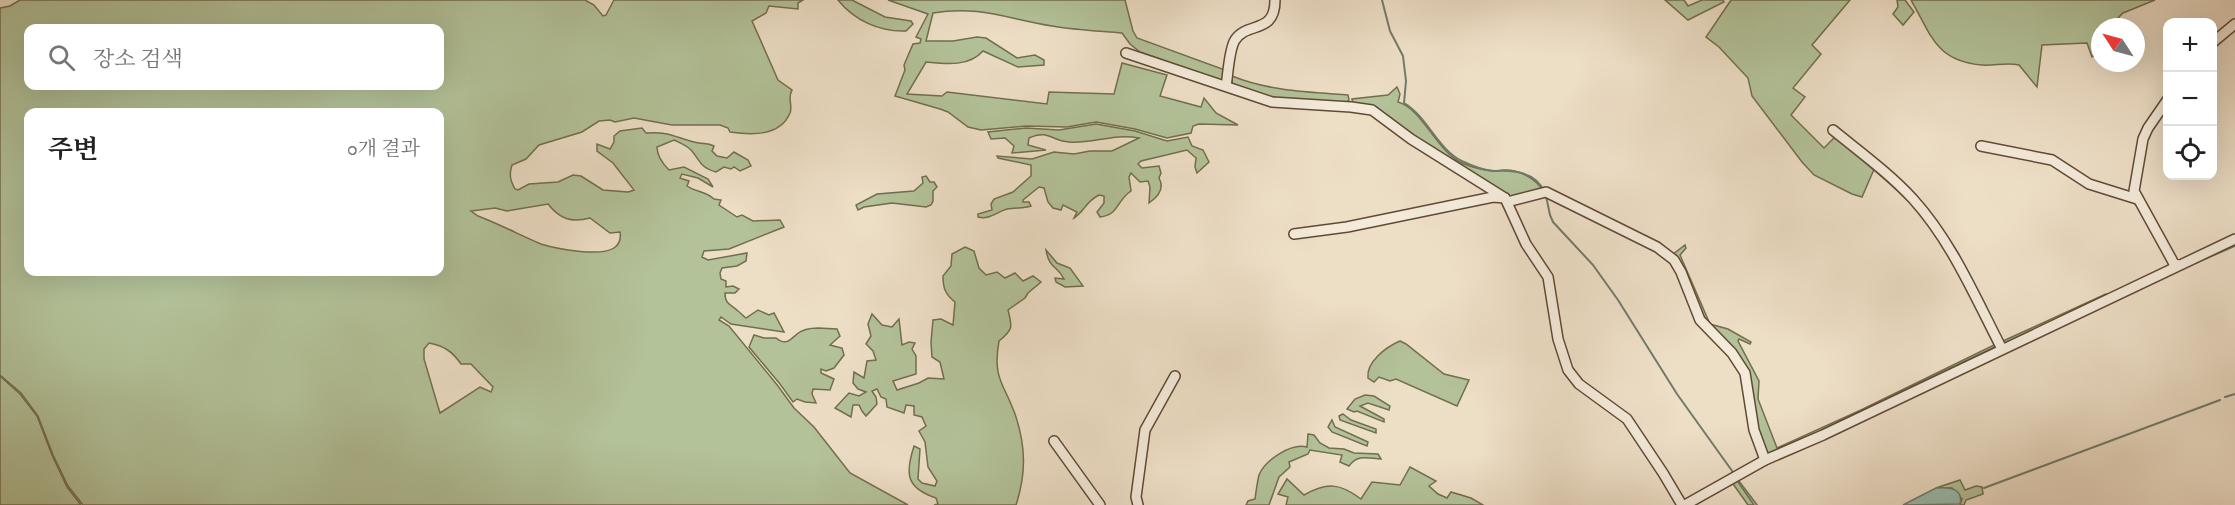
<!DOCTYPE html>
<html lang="ko">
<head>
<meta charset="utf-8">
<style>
	body { margin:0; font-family:"IM FELL DW Pica","Noto Serif KR",serif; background:#f2f2f2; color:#222 }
	.controls { position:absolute; right:18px; top:18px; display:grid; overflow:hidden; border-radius:12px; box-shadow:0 6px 24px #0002 }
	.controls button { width:54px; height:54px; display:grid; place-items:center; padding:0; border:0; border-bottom:2px solid #e0e0e0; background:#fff; color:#222; font:30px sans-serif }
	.compass { position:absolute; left:2091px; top:18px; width:54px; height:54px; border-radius:50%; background:#fff; box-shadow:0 6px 24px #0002; rotate:306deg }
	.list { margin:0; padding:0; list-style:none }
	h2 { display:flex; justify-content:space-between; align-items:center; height:78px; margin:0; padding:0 24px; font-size:26px }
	h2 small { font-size:20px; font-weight:400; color:#767676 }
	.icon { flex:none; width:33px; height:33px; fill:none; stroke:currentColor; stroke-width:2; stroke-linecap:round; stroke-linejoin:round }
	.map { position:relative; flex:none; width:2235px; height:505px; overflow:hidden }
	.search { position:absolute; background:#fff; box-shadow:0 6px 24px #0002; left:24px; top:24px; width:420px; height:66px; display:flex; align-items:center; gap:15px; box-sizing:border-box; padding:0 21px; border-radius:12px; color:#767676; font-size:22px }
	.panel { position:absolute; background:#fff; box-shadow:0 6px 24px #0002; left:24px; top:108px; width:420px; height:168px; border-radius:12px }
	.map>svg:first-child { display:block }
	.green { fill:#b3c299; stroke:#726e4e; stroke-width:1.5; fill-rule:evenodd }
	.water { fill:#9abdb0; stroke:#707b6b; stroke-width:1.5 }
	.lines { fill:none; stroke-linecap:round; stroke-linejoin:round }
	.stream { stroke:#707b6b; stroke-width:2 }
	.street-casing { stroke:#614a34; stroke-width:12 }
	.street { stroke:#f3eada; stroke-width:9 }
</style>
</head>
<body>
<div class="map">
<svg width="2235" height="505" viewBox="0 0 2235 505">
	<rect width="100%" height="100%" fill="#eddec6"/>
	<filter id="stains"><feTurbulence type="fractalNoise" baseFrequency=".00333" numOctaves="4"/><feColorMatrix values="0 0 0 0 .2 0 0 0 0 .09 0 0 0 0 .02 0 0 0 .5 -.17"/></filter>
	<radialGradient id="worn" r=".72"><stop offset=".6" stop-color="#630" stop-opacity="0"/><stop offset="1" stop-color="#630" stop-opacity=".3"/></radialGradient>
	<!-- green -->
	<g class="green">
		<path d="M20 0H585L594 5 603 16 606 15 614 0H803L798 3V9L769 6 766 13 752 21 778 80 792 90C787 98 793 105 790 113 780 137 750 135 730 132L728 128 720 125H672L634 118 615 122 610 120 599 121 582 132 539 145 526 159 512 165C509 174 510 180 515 189L518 190 529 184 558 182 573 175 581 176 603 190 628 192 634 190 613 163 597 151V144L610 149 614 142V136L620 131 642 128 646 133C672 131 677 139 699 143 705 144 708 143 714 146L712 151 717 156 727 158 734 152 748 160 751 166 740 171 734 167 731 169 724 167 716 172C699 167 701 161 691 150 686 145 680 143 674 140L657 147C657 157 663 164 669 170L684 167 708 179 713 187 698 178 682 174 680 178 689 181 687 186C695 192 706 191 714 199L721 200 719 205 737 217 742 215 753 221 780 220 784 227 729 249 704 251 702 257 708 260 747 253 746 261 737 266 722 268 720 273 721 279 726 281V287L733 286 739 289 735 293H725C725 305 731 304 738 311 741 313 743 316 746 318L758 310 769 315 774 313 784 332 731 324 721 317 719 320 729 326 778 386 794 408 814 427 850 473 908 505H83L68 486 53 455 38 416 21 393 0 375V8L10 6ZM28 28H440V86H28ZM28 112H440V272H28ZM548 204C560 219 571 223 590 218L610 233 620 232C621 238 620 244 614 248 600 257 557 249 541 244 520 235 499 224 478 216L471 211 495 208 507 211ZM429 343C444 346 452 351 461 364H471L493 387 491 392 480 387 440 413 424 359V349Z"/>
		<path d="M838 0H852L885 17 911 21 913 24 906 31C879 32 854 20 838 0Z"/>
		<path d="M888 0H1125L1133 31 1137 38 1225 70 1226 82 1140 52 1130 44 1122 33C1099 31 1075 30 1052 26 1008 19 979 5 933 13L926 41H953L977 37 986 38 1017 58 1035 55 1044 60V65L1018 67 983 51C969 67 946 64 926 62L907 94 942 96 947 92 1047 104 1049 92 1114 94 1122 63 1167 75 1160 96 1201 107 1204 98 1216 113 1238 125 1199 124 1193 126 1191 133 1167 138 1135 129 1096 122 1067 127 1026 126 981 130 968 127 948 112 940 109 895 96 905 70 904 65 913 44 920 43 921 39 916 37 928 14Z"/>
		<polygon points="1665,0 1684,0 1688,6 1702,0 1723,0 1724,2 1688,20"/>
		<polygon points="1731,0 1850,0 1812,45 1821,54 1793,88 1805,97 1791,115 1824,148 1835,137 1875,167 1862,197 1852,194 1814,175 1802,162 1752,96 1748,78 1719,47 1706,37"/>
		<polygon points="1897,0 1905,0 1914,12 1903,25 1893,14 1898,7"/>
		<path d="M1911 0H2155L2123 13 2115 21 2117 27H2100V35L2094 38 2097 54 2092 57 2087 43 2042 45 2037 87 2019 65C2007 62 1994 66 1982 65 1935 61 1931 34 1911 0Z"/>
		<path d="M1232 76C1269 91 1308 92 1348 95L1349 100 1344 104 1270 97 1232 86Z"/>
		<path d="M1397 87 1400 94 1398 102C1423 109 1436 151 1462 163 1471 167 1484 170 1494 171 1496 172 1500 170 1503 170 1518 169 1536 178 1543 191L1510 198 1398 127 1353 105 1352 99 1388 95Z"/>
		<path d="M1096 124 1135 131 1167 141 1188 137 1192 146 1203 150 1209 162 1197 173 1195 167 1196 158 1187 150 1141 161 1138 164 1142 168 1159 166 1161 173 1159 178C1165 189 1158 197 1149 203L1150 187 1148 181 1140 182 1131 173 1129 177 1131 191C1116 201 1119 215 1100 217L1097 212 1104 203V196L1099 195C1085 202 1085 211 1074 218L1077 212 1063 205 1061 210 1053 208 1048 202 1044 188 1039 187 1023 200V202H1029L1031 206C1023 209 1015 207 1007 209 996 212 990 220 978 217V214L992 210 991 204 994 199 1013 192 1031 176V165L998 158 997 156 1032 159 1054 152 1074 154 1090 151H1112L1139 138C1114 133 1092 144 1069 142 1051 141 1049 129 1029 138L1028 145 1046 150 1012 153 1014 146 1005 138 991 139 988 132 1026 128 1059 130Z"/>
		<polygon points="926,176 930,182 934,182 937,187 933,191 933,201 931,205 926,207 892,203 864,207 858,210 856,205 877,194 914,191 923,183 922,177"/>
		<polygon points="1685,245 1686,248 1680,255 1710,324 1728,329 1751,342 1750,344 1739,339 1738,341 1759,381 1758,399 1777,448 1861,410 1996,344 1997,346 1766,457 1762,446 1748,376 1703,320 1672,255"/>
		<path d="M965 247 974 251 979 268 986 275 997 272 1005 278 1015 273 1023 281 1033 276 1041 282 1028 293 1025 298 1008 310C1012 327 1014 329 999 341 992 380 1005 384 1016 417 1026 448 1026 474 1016 505H934L938 504 936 498C906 488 905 474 914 446L920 449 918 479 922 483 935 486 937 481 928 467 925 442 919 431 926 426 922 417 914 415V406L906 405 904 413 887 407 886 399 881 397 877 389 872 391 876 397 877 404 866 416 862 411 859 405H853L851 417 835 408 849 393 859 396 866 392 858 389 853 383 854 372 864 378 867 361 876 360 873 351 866 344 871 336 868 324 872 314 882 325 892 327 899 319 902 345 909 342 915 343 912 349 916 356V374L893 381 897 390 919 383 928 378 944 379 940 362 932 357 931 342 933 320 941 319 953 325 955 302C945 294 943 288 943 276L951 266 952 254Z"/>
		<path d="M1046 250 1057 263 1070 268 1083 286 1065 287 1056 282 1055 278 1064 279C1058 266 1049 269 1046 250Z"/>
		<polygon points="2106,294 2108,296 2002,345 2001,342"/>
		<path d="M818 328 837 329 840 336 830 345 842 348 844 355 834 368 826 371 821 369V373L834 379 830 390 813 389 812 394 816 403 805 402 797 399 793 402 780 384 749 347 754 335 764 338H776C786 346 790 340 797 334 803 329 811 328 818 328Z"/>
		<path d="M1400 341 1406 344 1444 374 1469 380 1457 406 1396 379 1390 381 1379 377 1374 382 1368 378C1366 362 1386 347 1400 341Z"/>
		<polygon points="0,376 20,394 37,416 52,455 67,487 81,505 0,505"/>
		<polygon points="1365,395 1374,396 1390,406 1389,410 1368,403 1360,406 1384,419 1384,422 1357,411 1354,412 1347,409 1355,399"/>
		<polygon points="1343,414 1351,420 1376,429 1376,433 1340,420 1339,416"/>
		<polygon points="1332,420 1335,427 1368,442 1367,446 1332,432 1328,427"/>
		<path d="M1308 434 1314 435 1320 443 1329 448 1344 449 1354 453 1378 454 1381 459C1367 458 1358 454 1349 466L1340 462 1342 455 1310 450 1308 454 1289 462 1290 467 1279 477 1269 505H1246L1248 501 1255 499C1256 492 1257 483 1259 475 1265 460 1291 443 1307 447Z"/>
		<path d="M1410 467 1436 481 1429 486 1438 494 1447 498 1451 492 1471 498 1483 505H1286L1288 497 1278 494 1287 479 1304 495C1327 482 1340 483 1361 499L1372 482 1400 485Z"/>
		<polygon points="1736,479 1754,505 1748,505 1731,481"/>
		<polygon points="1960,480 1965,490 1976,486 1982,487 1983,494 1966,500 1964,505 1960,505 1962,499 1952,488 1936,488"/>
	</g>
	<!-- water -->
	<path class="water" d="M1936 488C1948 487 1964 488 1960 504L1903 505Z"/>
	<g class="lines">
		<!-- stream -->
		<g class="stream">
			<path d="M1382 0 1390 31 1403 56 1406 81 1404 103C1427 116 1438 151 1464 162 1472 166 1486 171 1495 171 1514 170 1535 172 1544 191"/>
			<polyline points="1546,196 1550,215 1553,222 1593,265 1618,300 1677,394 1735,475"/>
			<polyline points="2179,270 2235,246"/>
			<polyline points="2225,397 2235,394"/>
			<polyline points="1738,480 1757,505"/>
			<polyline points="1984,488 2220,400"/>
		</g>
		<!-- street casing -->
		<g class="street-casing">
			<g id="street">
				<polyline points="2212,43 2235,24"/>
				<polyline points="1126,53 1272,102 1351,107 1372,110 1411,139 1505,198"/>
				<path d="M1226 86C1228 75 1229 49 1235 40 1247 21 1275 35 1275 0"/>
				<polyline points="2168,99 2148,128 2143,139 2134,191 2172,260 2174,264 2179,265"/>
				<path d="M1833 130C1860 152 1889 173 1913 199 1952 242 1975 297 2002 349"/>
				<polyline points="1981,146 2052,160 2089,184 2137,199"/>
				<polyline points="1507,202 1546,192 1657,247 1674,260 1681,272 1700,320 1732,353 1745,373 1754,430 1765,460"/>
				<polyline points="1294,234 1347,227 1493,197 1505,198 1526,244 1548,277 1558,339 1568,370 1579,384 1627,419 1663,473 1682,505"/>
				<polyline points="1054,441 1100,505"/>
				<polyline points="1138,505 1136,497 1145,430 1175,376"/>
				<polyline points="1685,505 1765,460 1823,435 2235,239"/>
			</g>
		</g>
		<!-- street -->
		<use href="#street" class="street"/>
	</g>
	<rect width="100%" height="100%" filter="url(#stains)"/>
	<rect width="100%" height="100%" fill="url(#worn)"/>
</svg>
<div class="controls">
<button>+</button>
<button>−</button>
<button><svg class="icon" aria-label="locate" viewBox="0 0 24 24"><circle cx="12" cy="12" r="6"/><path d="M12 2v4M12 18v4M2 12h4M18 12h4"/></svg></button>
</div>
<svg class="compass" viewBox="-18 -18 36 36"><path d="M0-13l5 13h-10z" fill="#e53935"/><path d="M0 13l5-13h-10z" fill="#767676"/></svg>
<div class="search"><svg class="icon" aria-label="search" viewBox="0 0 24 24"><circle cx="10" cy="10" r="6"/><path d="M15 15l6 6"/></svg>장소 검색</div>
<section class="panel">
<h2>주변<small>0개 결과</small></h2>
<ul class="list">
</ul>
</section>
</div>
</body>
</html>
